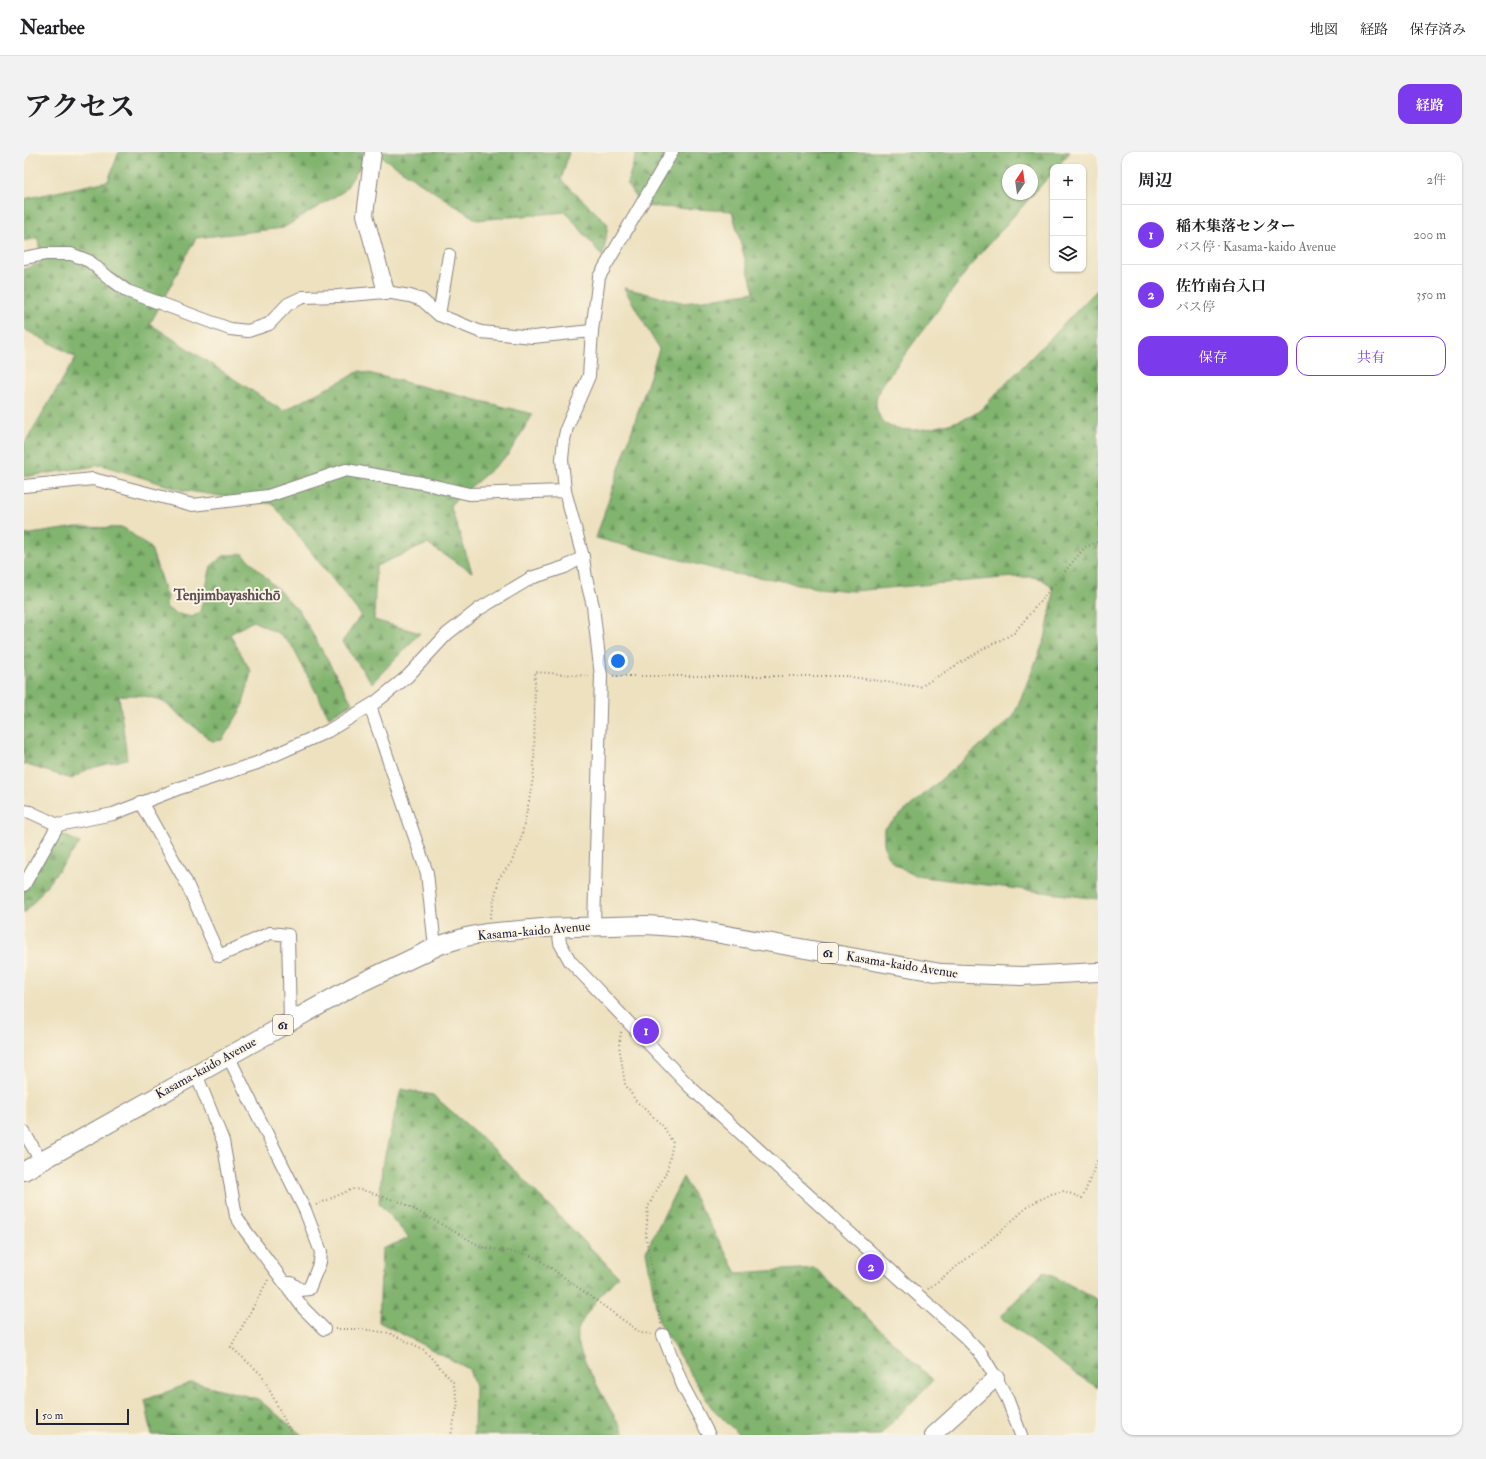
<!DOCTYPE html>
<html lang="ja">
<head>
<meta charset="utf-8">
<style>
	body { margin:0; font-family:"IM FELL Double Pica","Noto Serif JP",serif; background:#f2f2f2; color:#202124 }
	.controls { position:absolute; right:12px; top:12px; display:grid; overflow:hidden; border-radius:8px; box-shadow:0 1px 3px #0004 }
	.controls button { width:36px; height:36px; display:grid; place-items:center; padding:0; border:0; border-bottom:1px solid #e0e0e0; background:#fff; color:#202124; font:20px sans-serif }
	.compass { position:absolute; left:978px; top:12px; width:36px; height:36px; border-radius:50%; background:#fff; box-shadow:0 1px 3px #0004; rotate:13deg }
	.scale { position:absolute; left:12px; bottom:10px; width:93px; box-sizing:border-box; padding-left:4px; border:2px solid #22223b; border-top:0; font-size:11px; line-height:14px; white-space:nowrap; color:#22223b; -webkit-text-stroke:3px #fcf5e5; paint-order:stroke }
	.you { position:absolute; left:594px; top:509px; width:14px; height:14px; margin:-10px; border:3px solid #fff; border-radius:50%; background:#1a73e8; box-shadow:0 0 0 6px #1a73e833 }
	.badge { display:grid; place-items:center; width:26px; height:26px; border-radius:50%; background:#7c3aed; color:#fff; font-size:13px; font-weight:700 }
	.pin { position:absolute; translate:-50% -50%; border:2px solid #fff; box-shadow:0 1px 4px #0006 }
	.list { margin:0; padding:0; list-style:none }
	h2 { display:flex; justify-content:space-between; align-items:center; height:52px; margin:0; padding:0 16px; font-size:17px }
	h2 small { font-size:13px; font-weight:400; color:#757577 }
	.list li { display:grid; grid-template-columns:26px 1fr auto; gap:12px; align-items:center; box-sizing:border-box; height:60px; padding:0 16px; border-top:1px solid #e0e0e0 }
	.list b { display:block; font-size:15px; white-space:nowrap }
	.list p { margin:0; font-size:13px; white-space:nowrap; color:#757577 }
	.list em { font-size:13px; font-style:normal; color:#757577 }
	.actions { display:flex; gap:8px; padding:12px 16px }
	.actions a { flex:1; padding:9px 0; border:1px solid #7c3aed; border-radius:12px; text-align:center; font-size:14px; color:#7c3aed }
	.actions .main { background:#7c3aed; color:#fff }
	.icon { flex:none; width:22px; height:22px; fill:none; stroke:currentColor; stroke-width:2; stroke-linecap:round; stroke-linejoin:round }
	.map { position:relative; flex:none; width:1074px; height:1283px; overflow:hidden; border-radius:12px }
	header { display:flex; align-items:center; gap:24px; box-sizing:border-box; height:56px; padding:0 20px; background:#fff; border-bottom:1px solid #e0e0e0 }
	header strong { font-size:19px }
	nav { display:flex; gap:22px; margin-inline-start:auto; font-size:14px }
	.intro { display:flex; align-items:center; justify-content:space-between; box-sizing:border-box; height:96px; padding:0 24px }
	h1 { margin:0; font-size:28px }
	.button { padding:10px 18px; border-radius:12px; background:#7c3aed; color:#fff; font-size:14px; font-weight:700 }
	main { display:flex; gap:24px; padding:0 24px }
	aside { flex:1; background:#fff; border-radius:12px; box-shadow:0 1px 3px #0004 }
	.map>svg:first-child { display:block }
	.forest { fill:url(#forest-firs); stroke:#526b54; fill-rule:evenodd }
	.lines { fill:none; stroke-linecap:round; stroke-linejoin:round }
	.street-casing { stroke:#88827e; stroke-width:14 }
	.secondary-casing { stroke:#88827e; stroke-width:18 }
	.primary-casing { stroke:#88827e; stroke-width:20 }
	.path { stroke:#88827e; stroke-width:2; stroke-dasharray:1 3; stroke-linecap:butt }
	.street { stroke:#fff; stroke-width:12 }
	.secondary { stroke:#fff; stroke-width:16 }
	.primary { stroke:#fff; stroke-width:18 }
	.labels { text-anchor:middle; dominant-baseline:central; stroke-width:4; stroke-linejoin:round; paint-order:stroke }
	.shield { fill:#fcf5e5; stroke:#63616e; stroke-width:1 }
	.shield-label { font-size:12px; font-weight:bold; fill:#22223b }
	.street-label { font-size:13px; fill:#22223b; stroke:#fcf5e5 }
	.quarter-label { font-size:15px; font-weight:bold; fill:#5c4e54; stroke:#fcf5e5 }
</style>
</head>
<body>
<header>
<strong>Nearbee</strong>
<nav><a>地図</a><a>経路</a><a>保存済み</a></nav>
</header>
<div class="intro"><h1>アクセス</h1><a class="button">経路</a></div>
<main>
<div class="map">
<svg width="1074" height="1283" viewBox="0 0 1074 1283">
	<defs>
		<pattern id="forest-firs" width="22" height="20" patternUnits="userSpaceOnUse"><rect width="22" height="20" fill="#81b46e"/><path d="M5 1l3.5 6h-7zM16 11l3.5 6h-7z" fill="#69925c"/></pattern>
	</defs>
	<rect width="100%" height="100%" fill="#fcf5e5"/>
	<filter id="ink" filterUnits="userSpaceOnUse"><feTurbulence type="fractalNoise" baseFrequency=".025" numOctaves="2"/><feDisplacementMap in="SourceGraphic" scale="8" xChannelSelector="R" yChannelSelector="G"/><feConvolveMatrix kernelMatrix="1 2 1 2 8 2 1 2 1" color-interpolation-filters="sRGB"/></filter>
	<filter id="wash" filterUnits="userSpaceOnUse"><feTurbulence type="fractalNoise" baseFrequency=".012" numOctaves="4" result="noise"/><feDisplacementMap in="SourceGraphic" scale="16" xChannelSelector="R" yChannelSelector="G"/><feGaussianBlur stdDeviation="0.9" result="paint"/><feColorMatrix in="noise" values="0 0 0 0 0 0 0 0 0 0 0 0 0 0 0 0 0 1.4 0 .05"/><feComposite in="paint" operator="in"/></filter>
	<g filter="url(#wash)">
		<rect width="100%" height="100%" fill="#ede1c0"/>
		<!-- forest -->
		<g class="forest">
			<polygon points="95,0 346,0 320,39 259,76 172,86 126,172 259,259 336,219 509,262 484,303 426,353 448,420 403,392 352,414 350,468 396,481 348,531 318,490 337,463 249,352 158,338 78,313 0,325 0,292 52,205 0,177 0,117 17,111 14,86 0,89 0,47 84,29"/>
			<polygon points="350,0 545,0 537,28 584,72 579,105 542,60 453,68"/>
			<path d="M613 0H1046L1033 15H1029V20L953 105 856 236C852 246 850 253 855 263 856 265 857 269 859 270 879 287 928 273 949 263 955 260 960 254 965 249L1074 137V747L892 724C867 711 858 707 860 677L989 565 1021 487 1029 445 1028 437 1025 432 1017 427 1009 425H990L829 439 793 436 748 427 710 422 572 386 635 197 600 136 661 151 730 140 708 59 617 54 603 31ZM984 18H1008V42H984Z"/>
			<path d="M52 375 100 376 127 396 143 446 142 455 150 461 168 465 176 460 187 414 201 403 219 402 276 460 328 551 305 565 268 494 254 481 229 469 206 482 227 520 218 556 198 588 188 589 141 551C125 543 113 542 95 544L103 607 64 617 48 627 0 612V383Z"/>
			<polygon points="36,681 56,691 0,762 0,719"/>
			<path d="M377 937 409 943 468 995 594 1124C580 1140 559 1161 553 1181 548 1195 592 1266 601 1283H450L451 1235 445 1217 355 1170 358 1097 385 1086 355 1051 358 1015Z"/>
			<polygon points="659,1025 713,1121 791,1116 909,1228 856,1283 715,1283 688,1256 635,1171 622,1099"/>
			<polygon points="1020,1119 1074,1148 1074,1236 1052,1222 976,1165"/>
			<polygon points="169,1230 234,1247 278,1283 128,1283 121,1248"/>
		</g>
	</g>
	<g filter="url(#ink)">
		<g class="lines">
			<!-- street casing -->
			<g class="street-casing">
				<g id="street">
					<polyline points="0,106 21,102 47,102 65,109 84,125 103,139 206,177 224,179 245,172 264,152 279,145 314,144 362,140 386,144 398,148 415,163 457,180 509,185 568,179"/>
					<polyline points="415,163 425,103"/>
					<polyline points="0,334 69,327 169,353 244,344 322,318 398,331 445,342 541,339"/>
					<polyline points="346,554 403,721 411,795"/>
					<polyline points="117,650 162,730 195,804 246,781 264,783 266,869"/>
					<polyline points="0,659 6,660 34,673"/>
					<polyline points="0,733 34,673 89,662 156,636 233,611 304,579 352,550 384,524 423,482 455,457 507,426 541,415 559,405"/>
					<polyline points="570,774 577,524 569,454 562,426 559,405 541,339 538,307 540,288 543,275 565,224 568,179 575,125 648,0"/>
					<polyline points="534,775 536,791 546,809 665,934 895,1144 941,1185 958,1203 972,1226 983,1246 997,1283"/>
					<polyline points="204,904 281,1058 297,1100 296,1110 285,1137 277,1138 267,1131 263,1131"/>
					<polyline points="172,922 199,989 212,1064 221,1078 280,1157 300,1177"/>
					<polyline points="0,980 17,1009"/>
					<polyline points="639,1183 659,1234 685,1283"/>
				</g>
			</g>
			<!-- secondary casing -->
			<g class="secondary-casing">
				<g id="secondary">
					<polyline points="349,0 341,63 362,140"/>
					<polyline points="909,1283 972,1226"/>
				</g>
			</g>
			<!-- primary casing -->
			<g class="primary-casing">
				<polyline id="primary" points="0,1019 330,834 416,793 442,785 462,781 518,776 623,773 663,776 917,821 997,824 1074,820"/>
			</g>
			<!-- path -->
			<g class="path">
				<polyline points="589,524 821,524 896,535 961,496 990,481 1061,395 1074,390"/>
				<polyline points="466,766 475,726 487,711 496,691 505,649 510,620 511,520 565,524"/>
				<polyline points="597,880 595,893 601,932 612,949 639,974 649,991 643,1019 624,1055 622,1085 637,1172"/>
				<polyline points="292,1053 328,1037 338,1038 379,1051 458,1095 505,1103 516,1108 617,1181 627,1182"/>
				<polyline points="244,1128 207,1195 238,1223 268,1283"/>
				<polyline points="904,1137 964,1090 1007,1052 1027,1042 1040,1039 1058,1046 1061,1040 1074,1006"/>
				<polyline points="311,1177 337,1177 365,1181 399,1197 429,1230 434,1251 427,1283"/>
			</g>
			<!-- street -->
			<use href="#street" class="street"/>
			<!-- secondary -->
			<use href="#secondary" class="secondary"/>
			<!-- primary -->
			<use href="#primary" class="primary"/>
		</g>
	</g>
	<g class="labels">
		<!-- shield labels -->
		<g class="shield">
			<rect x="794" y="791" width="20" height="20" rx="3"/>
			<rect x="249" y="863" width="20" height="20" rx="3"/>
		</g>
		<g class="shield-label">
			<text x="804" y="801">61</text>
			<text x="259" y="873">61</text>
		</g>
		<!-- street labels -->
		<g class="street-label">
			<text transform="translate(510 779) rotate(-5)">Kasama-kaido Avenue</text>
			<text transform="translate(878 813) rotate(9)">Kasama-kaido Avenue</text>
			<text transform="translate(182 916) rotate(-29)">Kasama-kaido Avenue</text>
		</g>
		<!-- quarter labels -->
		<g class="quarter-label">
			<text x="203" y="443">Tenjimbayashichō</text>
		</g>
	</g>
</svg>
<div class="controls">
<button>+</button>
<button>−</button>
<button><svg class="icon" aria-label="layers" viewBox="0 0 24 24"><path d="M12 4l9 5-9 5-9-5zM3 14l9 5 9-5"/></svg></button>
</div>
<svg class="compass" viewBox="-18 -18 36 36"><path d="M0-13l5 13h-10z" fill="#e53935"/><path d="M0 13l5-13h-10z" fill="#757577"/></svg>
<div class="scale">50 m</div>
<div class="you"></div>
<div class="pin badge" style="left:622px;top:879px">1</div>
<div class="pin badge" style="left:847px;top:1115px">2</div>
</div>
<aside>
<h2>周辺<small>2件</small></h2>
<ul class="list">
<li><span class="badge">1</span><div><b>稲木集落センター</b><p>バス停 · Kasama-kaido Avenue</p></div><em>200 m</em></li>
<li><span class="badge">2</span><div><b>佐竹南台入口</b><p>バス停</p></div><em>350 m</em></li>
</ul>
<div class="actions"><a class="main">保存</a><a>共有</a></div>
</aside>
</main>
</body>
</html>
